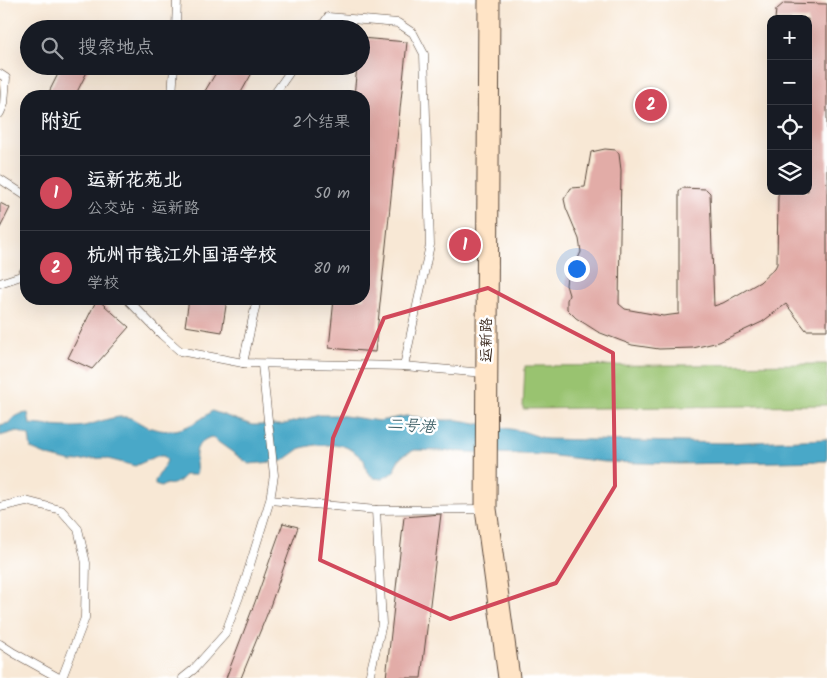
<!DOCTYPE html>
<html lang="zh">
<head>
<meta charset="utf-8">
<style>
	body { margin:0; font-family:Kalam,"LXGW WenKai TC",sans-serif; background:#242831; color:#f1f3f6 }
	.controls { position:absolute; right:15px; top:15px; display:grid; overflow:hidden; border-radius:10px; box-shadow:0 5px 20px #0002 }
	.controls button { width:45px; height:45px; display:grid; place-items:center; padding:0; border:0; border-bottom:1px solid #363941; background:#171b24; color:#f1f3f6; font:25px sans-serif }
	.you { position:absolute; left:576px; top:268px; width:18px; height:18px; margin:-12px; border:4px solid #fff; border-radius:50%; background:#1a73e8; box-shadow:0 0 0 8px #1a73e833 }
	.badge { display:grid; place-items:center; width:32px; height:32px; border-radius:50%; background:#d1495b; color:#fff; font-size:16px; font-weight:700 }
	.pin { position:absolute; translate:-50% -50%; border:2px solid #fff; box-shadow:0 1px 5px #0006 }
	.list { margin:0; padding:0; list-style:none }
	h2 { display:flex; justify-content:space-between; align-items:center; height:65px; margin:0; padding:0 20px; font-size:21px }
	h2 small { font-size:16px; font-weight:400; color:#9ea1a6 }
	.list li { display:grid; grid-template-columns:32px 1fr auto; gap:15px; align-items:center; box-sizing:border-box; height:75px; padding:0 20px; border-top:1px solid #363941 }
	.list b { display:block; font-size:19px; white-space:nowrap }
	.list p { margin:0; font-size:16px; white-space:nowrap; color:#9ea1a6 }
	.list em { font-size:16px; font-style:normal; color:#9ea1a6 }
	.icon { flex:none; width:28px; height:28px; fill:none; stroke:currentColor; stroke-width:2; stroke-linecap:round; stroke-linejoin:round }
	.map { position:relative; flex:none; width:827px; height:678px; overflow:hidden }
	.search { position:absolute; background:#171b24; box-shadow:0 5px 20px #0002; left:20px; top:20px; width:350px; height:55px; display:flex; align-items:center; gap:12px; box-sizing:border-box; padding:0 18px; border-radius:28px; color:#9ea1a6; font-size:19px }
	.panel { position:absolute; background:#171b24; box-shadow:0 5px 20px #0002; left:20px; top:90px; width:350px; height:215px; border-radius:20px }
	.map>svg:first-child { display:block }
	.green { fill:#99c370; stroke:#6a7647 }
	.water { fill:#4aa8c8; stroke:#426973 }
	.building { fill:#e2aca7 }
	.lines { fill:none; stroke-linecap:round; stroke-linejoin:round }
	.lane-casing { stroke:#574639; stroke-width:9 }
	.secondary-casing { stroke:#574639; stroke-width:23 }
	.lane { stroke:#fff; stroke-width:8 }
	.secondary { stroke:#ffe4c6; stroke-width:21 }
	.marked { fill:none; stroke:#d1495b; stroke-width:4; stroke-linejoin:round }
	.labels { text-anchor:middle; dominant-baseline:central; stroke-width:5; stroke-linejoin:round; paint-order:stroke }
	.street-label { font-size:15px; fill:#3b2a1e; stroke:#fff }
	.water-label { font-size:16px; font-style:italic; fill:#42636a; stroke:#fff }
</style>
</head>
<body>
<div class="map">
<svg width="827" height="678" viewBox="0 0 827 678">
	<rect width="100%" height="100%" fill="#fff"/>
	<filter id="ink" filterUnits="userSpaceOnUse"><feTurbulence type="fractalNoise" baseFrequency=".02" numOctaves="2"/><feDisplacementMap in="SourceGraphic" scale="10" xChannelSelector="R" yChannelSelector="G"/><feConvolveMatrix kernelMatrix="1 2 1 2 8 2 1 2 1" color-interpolation-filters="sRGB"/></filter>
	<filter id="wash" filterUnits="userSpaceOnUse"><feTurbulence type="fractalNoise" baseFrequency=".0096" numOctaves="4" result="noise"/><feDisplacementMap in="SourceGraphic" scale="20" xChannelSelector="R" yChannelSelector="G"/><feGaussianBlur stdDeviation="1.12" result="paint"/><feColorMatrix in="noise" values="0 0 0 0 0 0 0 0 0 0 0 0 0 0 0 0 0 1.4 0 .05"/><feComposite in="paint" operator="in"/></filter>
	<g filter="url(#wash)">
		<rect width="100%" height="100%" fill="#f8e8d5"/>
		<!-- green -->
		<polygon class="green" points="827,364 827,405 523,409 525,366"/>
		<!-- water -->
		<path class="water" d="M212 411 252 425H281L319 415H338L379 421 406 416 418 417 426 420H459L522 431 546 439 727 443 827 439V461L678 464 605 462 547 455 415 450C402 455 397 458 394 472L382 479 374 478 367 472 364 460 352 450 341 445H315L301 448 283 461 249 464 211 437C193 443 195 456 197 472L195 475H185C179 481 175 486 166 484L161 487 155 485V481L167 461 164 456H157L135 466 104 458 90 459 72 462 48 456 31 449 29 436 17 431 0 436V425L9 423C14 415 19 414 28 413L30 424C47 425 67 429 84 426 97 423 112 416 125 417 133 417 138 423 146 426 172 437 191 427 212 411Z"/>
		<g id="blocks">
			<!-- building -->
			<g class="building">
				<polygon points="784,3 827,4 827,330 806,330 786,304 762,322 719,342 693,348 659,349 632,345 598,332 576,318 567,309 567,300 569,295 566,285 567,276 575,265 581,252 579,239 566,208 564,199 571,188 585,187 591,152 605,149 616,150 619,154 621,170 619,304 625,309 663,316 679,314 679,192 682,188 706,189 710,193 714,306 723,303 760,282 775,268 777,264 778,195 780,191 808,191 808,19 775,19 776,10"/>
				<polygon points="248,20 264,29 243,29"/>
				<polygon points="361,38 407,42 375,352 329,348 334,299 364,299 364,96 354,96 357,66 361,66"/>
				<polygon points="62,66 90,66 75,96 47,96"/>
				<polygon points="220,66 256,66 239,96 202,96"/>
				<polygon points="0,203 10,208 0,228"/>
				<polygon points="97,299 129,327 92,369 68,358"/>
				<polygon points="189,299 227,299 222,332 185,326"/>
				<polygon points="441,514 421,678 386,678 404,517"/>
				<polygon points="283,523 298,527 268,612 241,678 226,678 255,602"/>
			</g>
		</g>
	</g>
	<g filter="url(#ink)">
		<use href="#blocks" fill-opacity="0" stroke="#574639" stroke-width="1"/>
		<g class="lines">
			<!-- lane casing -->
			<g class="lane-casing">
				<g id="lane">
					<polyline points="176,29 177,0"/>
					<polyline points="320,29 328,17 398,23 413,33 424,54 430,245 404,366"/>
					<polyline points="0,74 6,78 4,104 0,113"/>
					<polyline points="172,96 174,66"/>
					<polyline points="273,96 294,66"/>
					<polyline points="0,179 26,196"/>
					<polyline points="0,283 21,276 26,268"/>
					<polyline points="127,299 162,335 180,351 243,363 404,366 484,373"/>
					<polyline points="243,363 257,299"/>
					<polyline points="270,500 376,510 484,509"/>
					<polyline points="0,507 26,501 61,510 78,529 86,563 85,618 62,678"/>
					<polyline points="0,644 14,653 59,678"/>
					<polyline points="183,678 193,670 225,634 245,581 270,500 274,475 262,365"/>
					<polyline points="369,678 382,624 376,510"/>
				</g>
			</g>
			<!-- secondary casing -->
			<g class="secondary-casing">
				<polyline id="secondary" points="489,0 486,509 509,678"/>
			</g>
			<!-- lane -->
			<use href="#lane" class="lane"/>
			<!-- secondary -->
			<use href="#secondary" class="secondary"/>
		</g>
	</g>
	<!-- marked area -->
	<path class="marked" d="M488 288 613 353 615 486 556 583 450 619 320 560 333 438 384 318Z"/>
	<g class="labels">
		<!-- street labels -->
		<g class="street-label">
			<text transform="translate(487 340) rotate(-90)">运新路</text>
		</g>
		<!-- water labels -->
		<g class="water-label">
			<text transform="translate(411 426) rotate(4)">二号港</text>
		</g>
	</g>
</svg>
<div class="controls">
<button>+</button>
<button>−</button>
<button><svg class="icon" aria-label="locate" viewBox="0 0 24 24"><circle cx="12" cy="12" r="6"/><path d="M12 2v4M12 18v4M2 12h4M18 12h4"/></svg></button>
<button><svg class="icon" aria-label="layers" viewBox="0 0 24 24"><path d="M12 4l9 5-9 5-9-5zM3 14l9 5 9-5"/></svg></button>
</div>
<div class="you"></div>
<div class="pin badge" style="left:465px;top:245px">1</div>
<div class="pin badge" style="left:651px;top:105px">2</div>
<div class="search"><svg class="icon" aria-label="search" viewBox="0 0 24 24"><circle cx="10" cy="10" r="6"/><path d="M15 15l6 6"/></svg>搜索地点</div>
<section class="panel">
<h2>附近<small>2个结果</small></h2>
<ul class="list">
<li><span class="badge">1</span><div><b>运新花苑北</b><p>公交站 · 运新路</p></div><em>50 m</em></li>
<li><span class="badge">2</span><div><b>杭州市钱江外国语学校</b><p>学校</p></div><em>80 m</em></li>
</ul>
</section>
</div>
</body>
</html>
